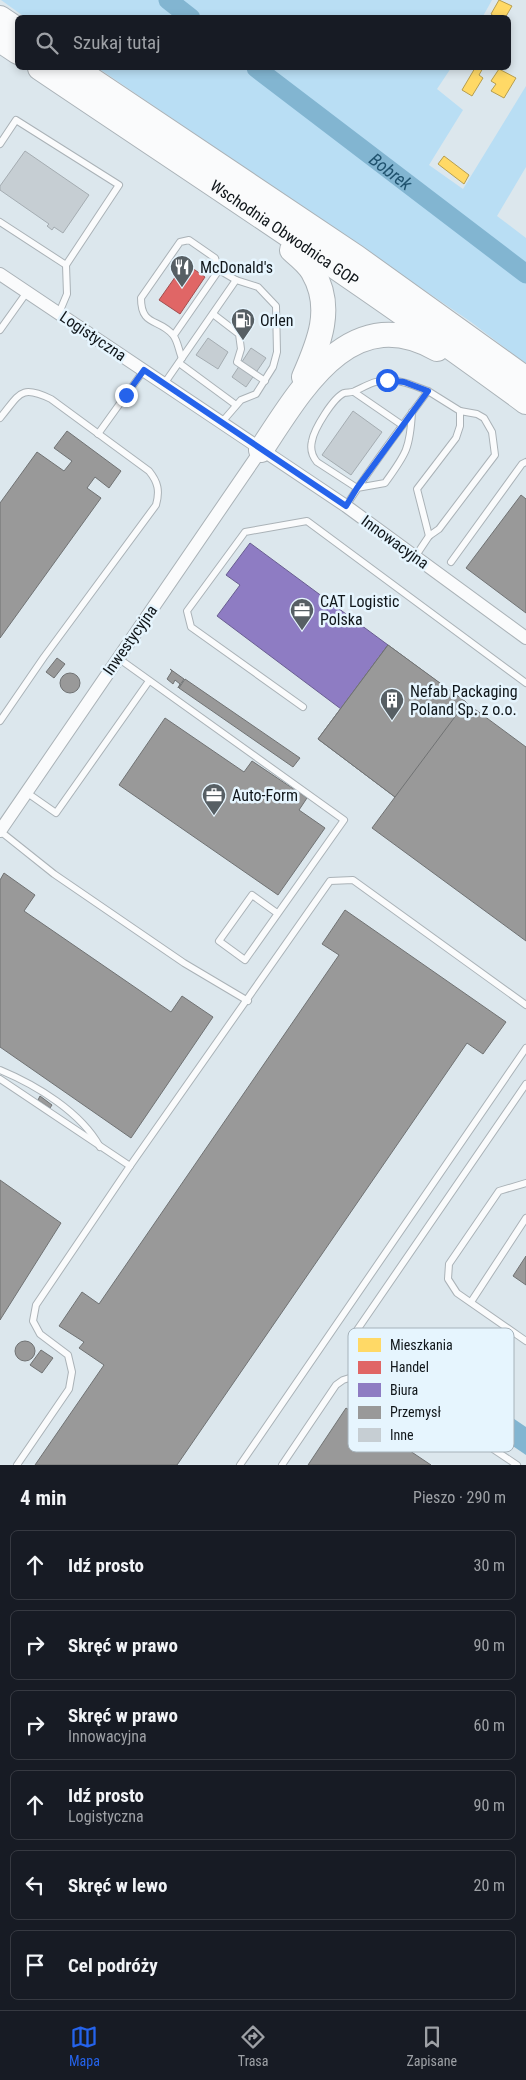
<!DOCTYPE html>
<html lang="pl">
<head>
<meta charset="utf-8">
<style>
	body { margin:0; font-family:"Roboto Condensed",sans-serif; background:#20242c; color:#f1f3f6 }
	.stop { position:absolute; width:15px; height:15px; margin:-11px; border:4px solid #2563eb; border-radius:50%; background:#fff }
	.stop.end { background:#2563eb; border-color:#fff; box-shadow:0 1px 5px #0008 }
	.list { margin:0; padding:0; list-style:none }
	h2 { display:flex; justify-content:space-between; align-items:center; height:65px; margin:0; padding:0 20px; font-size:21px }
	h2 small { font-size:16px; font-weight:400; color:#9ea1a6 }
	.list li { display:grid; grid-template-columns:32px 1fr auto; gap:15px; align-items:center; box-sizing:border-box; height:70px; margin:0 10px 10px; padding:0 10px; border:1px solid #363941; border-radius:8px }
	.list b { display:block; font-size:19px; white-space:nowrap }
	.list p { margin:0; font-size:16px; white-space:nowrap; color:#9ea1a6 }
	.list em { font-size:16px; font-style:normal; color:#9ea1a6 }
	.icon { flex:none; width:28px; height:28px; fill:none; stroke:currentColor; stroke-width:2; stroke-linecap:round; stroke-linejoin:round }
	.map { position:relative; flex:none; width:526px; height:1465px; overflow:hidden }
	.search { position:absolute; background:#171b24; box-shadow:0 2px 8px #0003; left:15px; right:15px; top:15px; height:55px; display:flex; align-items:center; gap:12px; box-sizing:border-box; padding:0 18px; border-radius:8px; color:#9ea1a6; font-size:19px }
	.sheet { height:545px; background:#171b24 }
	nav { display:flex; justify-content:space-around; align-items:center; box-sizing:border-box; height:70px; border-top:1px solid #363941; background:#171b24; font-size:14px; color:#9ea1a6 }
	nav a { display:grid; justify-items:center; gap:2px }
	nav .on { color:#2563eb }
	.map>svg:first-child { display:block }
	.green { fill:#b9def4 }
	.water { fill:#82b5d1 }
	.homes { fill:#ffd966; stroke:#b79e4f }
	.shops { fill:#e06666; stroke:#a24e4f }
	.offices { fill:#8e7cc3; stroke:#685d90 }
	.industry { fill:#999; stroke:#707273 }
	.lines { fill:none; stroke-linecap:round; stroke-linejoin:round }
	.river { stroke:#82b5d1; stroke-width:19 }
	.building { fill:#c6ced3; stroke:#a4acb1 }
	.service-casing { stroke:#aab2b7; stroke-width:8 }
	.minor-casing { stroke:#aab2b7; stroke-width:14 }
	.motorway-casing { stroke:#aab2b7; stroke-width:26 }
	.service { stroke:#fafbfc; stroke-width:6 }
	.minor { stroke:#fafbfc; stroke-width:12 }
	.motorway { stroke:#fafbfc; stroke-width:24 }
	.route { stroke:#2563eb; stroke-width:6 }
	.labels { text-anchor:middle; dominant-baseline:central; stroke-width:5; stroke-linejoin:round; paint-order:stroke }
	.street-label { font-size:16px; fill:#10161a; stroke:#e6f5fe }
	.poi-label { font-size:16px; fill:#10161a; stroke:#e6f5fe; text-anchor:start }
	.water-label { font-size:18px; font-style:italic; fill:#1f526e; stroke:#e6f5fe }
	.key { fill:#e6f5fe; stroke:#a6b2ba; stroke-width:1 }
	.key-label { font-size:14px; fill:#10161a }
</style>
</head>
<body>
<div class="map">
<svg width="526" height="1465" viewBox="0 0 526 1465">
	<rect width="100%" height="100%" fill="#dce7ed"/>
	<!-- green -->
	<g class="green">
		<polygon points="1,0 492,0 482,18 26,18"/>
		<polygon points="98,68 451,68 437,89 463,110 429,165 463,189 526,86 526,167 497,216 526,238 526,364 471,322"/>
	</g>
	<!-- water -->
	<polygon class="water" points="492,1404 526,1427 526,1455 480,1424"/>
	<!-- homes -->
	<g class="homes">
		<polygon points="499,0 512,6 505,18 496,18 491,14"/>
		<polygon points="475,68 483,68 479,75 483,78 472,96 462,90"/>
		<polygon points="499,69 516,78 504,98 491,91 496,84 491,81"/>
		<polygon points="444,156 469,175 464,184 438,164"/>
	</g>
	<!-- shops -->
	<polygon class="shops" points="185,263 205,277 180,314 159,300"/>
	<!-- offices -->
	<polygon class="offices" points="250,543 388,645 341,709 217,616 240,585 226,575"/>
	<!-- industry -->
	<g class="industry">
		<polygon points="67,431 121,471 109,488 95,477 87,488 101,498 0,638 0,503 37,452 64,471 72,461 54,448"/>
		<polygon points="521,495 526,499 526,613 466,568"/>
		<polygon points="388,645 526,747 526,941 372,828 395,797 318,739"/>
		<polygon points="388,645 466,702 395,797 318,739"/>
		<polygon points="57,658 65,664 54,678 46,672"/>
		<polygon points="170,669 184,679 178,688 180,684 175,680 173,684 167,679 172,671"/>
		<circle cx="70" cy="683" r="10"/>
		<polygon points="185,679 300,758 293,767 179,688"/>
		<polygon points="165,718 244,772 252,761 307,798 299,810 325,828 278,895 119,785"/>
		<polygon points="4,873 35,895 24,911 171,1012 182,996 213,1017 131,1138 0,1047 0,880"/>
		<polygon points="345,910 506,1022 483,1054 467,1043 177,1465 35,1465 104,1365 79,1348 84,1342 59,1326 82,1292 99,1304 339,955 322,944"/>
		<polygon points="40,1096 52,1105 50,1108 38,1100"/>
		<polygon points="0,1180 61,1223 0,1320"/>
		<polygon points="526,1256 526,1285 513,1276"/>
		<circle cx="25" cy="1351" r="10"/>
		<polygon points="41,1350 53,1358 42,1373 30,1365"/>
		<polygon points="346,1408 431,1465 308,1465"/>
	</g>
	<g class="lines">
		<!-- river -->
		<g class="river">
			<polyline points="168,0 191,18"/>
			<path id="s1" d="M256 68 526 274"/>
		</g>
	</g>
	<!-- building -->
	<g class="building">
		<polygon points="25,151 89,195 63,233 54,227 52,230 47,226 49,224 0,190 0,186"/>
		<polygon points="208,338 228,352 218,369 196,355"/>
		<polygon points="251,348 266,358 246,387 232,377"/>
		<polygon points="353,411 382,432 351,475 322,455"/>
	</g>
	<g class="lines">
		<!-- service casing -->
		<g class="service-casing">
			<g id="service">
				<polyline points="0,144 16,120 119,185 66,265 67,294 59,313"/>
				<polyline points="0,222 66,265"/>
				<polyline points="219,270 236,280"/>
				<polyline points="213,314 239,334 241,349 237,362 265,381"/>
				<polyline points="0,330 27,292"/>
				<path d="M174 335 219 270 215 258 189 240 180 242 141 298C141 327 159 318 173 335 178 341 179 352 182 358"/>
				<polyline points="179,363 236,405"/>
				<polyline points="164,384 236,280 258,287 276,306 277,352 273,367 256,394 241,400 222,422"/>
				<polyline points="354,392 402,425"/>
				<path d="M0 418C20 394 20 384 51 399L149 471C158 482 160 491 156 505L44 657 0 721"/>
				<polyline points="98,434 144,370"/>
				<path d="M346 506C371 466 400 429 428 391 415 386 402 380 388 380 375 380 366 386 355 391 352 393 347 392 344 393 333 398 314 429 312 441 310 449 312 456 317 462L357 488 385 483C406 454 410 449 412 412"/>
				<polyline points="429,536 417,489 456,438 460,426 460,411"/>
				<polyline points="415,557 429,536 439,529 495,455 492,432 484,418 477,414 460,411 428,391"/>
				<polyline points="451,562 522,464 526,462"/>
				<polyline points="118,658 344,820 245,960 219,941 252,895 277,913"/>
				<polyline points="303,707 191,627 187,611 245,532 307,521 526,683"/>
				<polyline points="26,792 56,813 149,681"/>
				<polyline points="0,831 54,874 184,963 248,1001"/>
				<path d="M0 1070C36 1085 81 1112 100 1147"/>
				<polyline points="0,1079 130,1166 36,1305 33,1321 40,1334 68,1355 72,1372 69,1389 17,1465"/>
				<polyline points="130,1166 330,881 353,880 526,1005"/>
				<polyline points="526,1183 499,1191 449,1264 448,1279 457,1293 526,1341"/>
				<polyline points="471,1302 526,1218"/>
				<polyline points="240,1465 526,1048"/>
				<polyline points="282,1465 336,1385 343,1380 375,1370"/>
				<polyline points="517,1465 375,1370 355,1333 526,1084"/>
			</g>
		</g>
		<!-- minor casing -->
		<g class="minor-casing">
			<g id="minor">
				<polyline points="0,274 346,506 526,638"/>
				<polyline points="0,831 261,450"/>
			</g>
		</g>
		<!-- motorway casing -->
		<g class="motorway-casing">
			<g id="motorway">
				<polyline points="0,18 18,30"/>
				<polyline points="0,40 18,52"/>
				<path id="s2" d="M40 68C203 178 368 285 526 402"/>
				<polyline points="74,68 356,257 526,379"/>
				<path d="M292 250C299 256 309 264 313 272 334 308 319 343 304 377"/>
				<path d="M261 450C302 388 351 300 437 349"/>
			</g>
		</g>
		<!-- service -->
		<use href="#service" class="service"/>
		<!-- minor -->
		<use href="#minor" class="minor"/>
		<!-- motorway -->
		<use href="#motorway" class="motorway"/>
	</g>
	<g class="lines">
		<!-- route -->
		<polyline class="route" points="126,395 144,370 346,506 357,488 428,391 404,382 387,380"/>
	</g>
	<!-- icons -->
	<defs>
		<g id="restaurant-pin" transform="scale(1.25)"><path d="M0 17L-7.5 6A9.5 9.5 0 1 1 7.5 6Z" fill="#575f64" stroke="#e6f5fe"/><path d="M-5-6h1v4h1v-4h1v4h1v-4h1v5L-1.5 .5V6h-2V.5L-5-1ZM5-6V6H3V1.5H1.5Q1.5-4 5-6Z" fill="#fff"/></g>
		<g id="fuel-pin" transform="scale(1.25)"><path d="M0 17L-7.5 6A9.5 9.5 0 1 1 7.5 6Z" fill="#575f64" stroke="#e6f5fe"/><path d="M-5.5-6h7V0h2V4h1.3V-2.5L3-4.5l.8-.8L6-3V5H2.5V1h-1V6h-7ZM-4.2-4.7v3.2H.2V-4.7Z" fill="#fff"/></g>
		<g id="office-pin" transform="scale(1.25)"><path d="M0 17L-7.5 6A9.5 9.5 0 1 1 7.5 6Z" fill="#575f64" stroke="#e6f5fe"/><path d="M-6-3h4V-5.5h4V-3h4V5H-6ZM-1-4.5V-3h2v-1.5ZM-6 0V1H6V0Z" fill="#fff"/></g>
		<g id="building-pin" transform="scale(1.25)"><path d="M0 17L-7.5 6A9.5 9.5 0 1 1 7.5 6Z" fill="#575f64" stroke="#e6f5fe"/><path d="M-4-6H4V6H1V3H-1V6H-4ZM-2.5-4.3h1.7v1.8h-1.7ZM.8-4.3h1.7v1.8H.8ZM-2.5-1h1.7V.8h-1.7ZM.8-1h1.7V.8H.8Z" fill="#fff"/></g>
	</defs>
	<g fill-rule="evenodd">
		<use href="#restaurant-pin" x="182" y="267"/>
		<use href="#fuel-pin" x="243" y="320"/>
		<use href="#office-pin" x="302" y="610"/>
		<use href="#building-pin" x="392" y="700"/>
		<use href="#office-pin" x="214" y="795"/>
	</g>
	<g class="labels">
		<!-- street labels -->
		<g class="street-label">
			<text stroke="none"><textPath href="#s2" startOffset="295">Wschodnia Obwodnica GOP</textPath></text>
			<text transform="translate(93 336) rotate(34)">Logistyczna</text>
			<text transform="translate(395 542) rotate(36)">Innowacyjna</text>
			<text transform="translate(130 640) rotate(-55)">Inwestycyjna</text>
		</g>
		<!-- poi labels -->
		<g class="poi-label">
			<text x="200" y="267">McDonald's</text>
			<text x="260" y="320">Orlen</text>
			<text x="320" y="601">CAT Logistic<tspan x="320" dy="18">Polska</tspan></text>
			<text x="410" y="691">Nefab Packaging<tspan x="410" dy="18">Poland Sp. z o.o.</tspan></text>
			<text x="232" y="795">Auto-Form</text>
		</g>
		<!-- water labels -->
		<g class="water-label">
			<text stroke="none"><textPath href="#s1" startOffset="170">Bobrek</textPath></text>
		</g>
	</g>
	<!-- legend -->
	<rect x="348" y="1328" width="166" height="124" rx="8" class="key"/>
	<rect x="358" y="1338" width="23" height="14" fill="#ffd966"/>
	<rect x="358" y="1361" width="23" height="13" fill="#e06666"/>
	<rect x="358" y="1383" width="23" height="14" fill="#8e7cc3"/>
	<rect x="358" y="1406" width="23" height="13" fill="#999"/>
	<rect x="358" y="1428" width="23" height="14" fill="#c6ced3"/>
	<g class="key-label">
		<text x="390" y="1350">Mieszkania</text>
		<text x="390" y="1372">Handel</text>
		<text x="390" y="1395">Biura</text>
		<text x="390" y="1417">Przemysł</text>
		<text x="390" y="1440">Inne</text>
	</g>
</svg>
<div class="stop" style="left:387px;top:380px"></div>
<div class="stop end" style="left:126px;top:395px"></div>
<div class="search"><svg class="icon" aria-label="search" viewBox="0 0 24 24"><circle cx="10" cy="10" r="6"/><path d="M15 15l6 6"/></svg>Szukaj tutaj</div>
</div>
<section class="sheet">
<h2>4 min<small>Pieszo · 290 m</small></h2>
<ul class="list">
<li><svg class="icon" aria-label="ahead" viewBox="0 0 24 24"><path d="M12 20V5M6 11l6-6 6 6"/></svg><div><b>Idź prosto</b></div><em>30 m</em></li>
<li><svg class="icon" aria-label="right" viewBox="0 0 24 24"><path d="M7 20v-9h11M14 6l5 5-5 5"/></svg><div><b>Skręć w prawo</b></div><em>90 m</em></li>
<li><svg class="icon" aria-label="right" viewBox="0 0 24 24"><path d="M7 20v-9h11M14 6l5 5-5 5"/></svg><div><b>Skręć w prawo</b><p>Innowacyjna</p></div><em>60 m</em></li>
<li><svg class="icon" aria-label="ahead" viewBox="0 0 24 24"><path d="M12 20V5M6 11l6-6 6 6"/></svg><div><b>Idź prosto</b><p>Logistyczna</p></div><em>90 m</em></li>
<li><svg class="icon" aria-label="left" viewBox="0 0 24 24"><path d="M17 20v-9H6M10 6l-5 5 5 5"/></svg><div><b>Skręć w lewo</b></div><em>20 m</em></li>
<li><svg class="icon" aria-label="arrive" viewBox="0 0 24 24"><path d="M6 21V4h12l-3 4 3 4H6"/></svg><div><b>Cel podróży</b></div></li>
</ul>
</section>
<nav>
<a class="on"><svg class="icon" aria-label="map" viewBox="0 0 24 24"><path d="M3 6l6-2 6 2 6-2v14l-6 2-6-2-6 2zM9 4v14M15 6v14"/></svg>Mapa</a>
<a><svg class="icon" aria-label="directions" viewBox="0 0 24 24"><path d="M12 3l9 9-9 9-9-9zM9 14v-3h6M13 9l2 2-2 2"/></svg>Trasa</a>
<a><svg class="icon" aria-label="saved" viewBox="0 0 24 24"><path d="M7 4h10v16l-5-4-5 4z"/></svg>Zapisane</a>
</nav>
</body>
</html>
